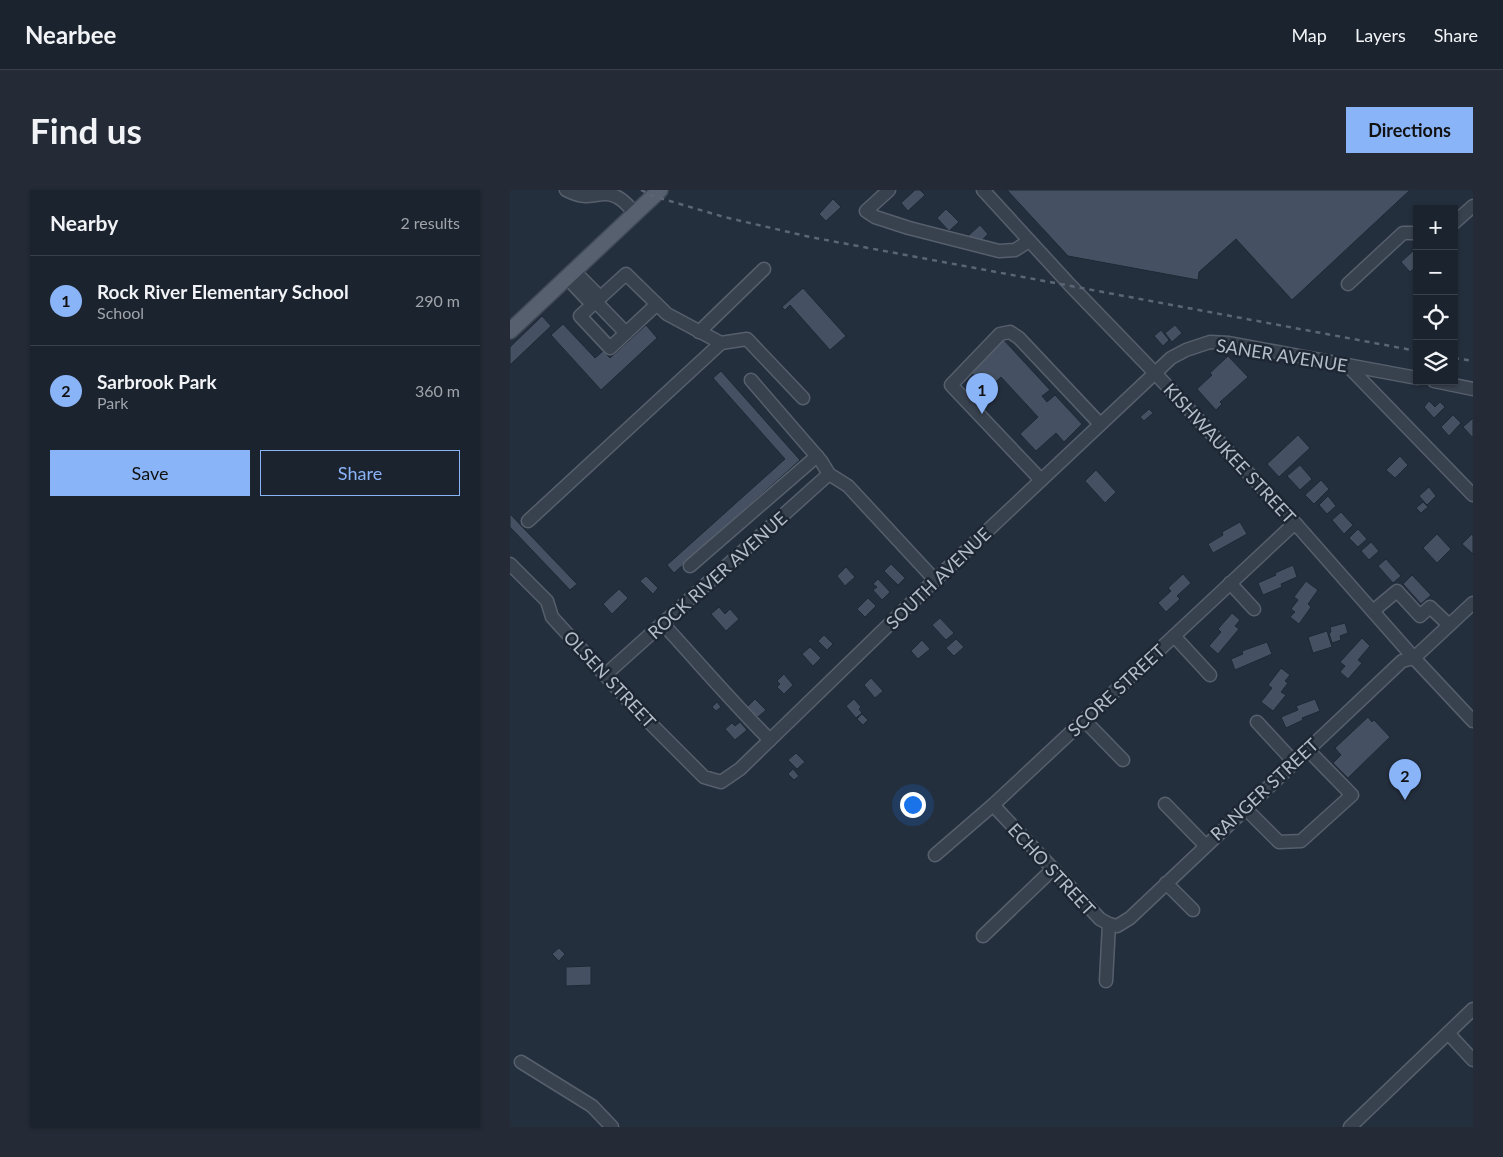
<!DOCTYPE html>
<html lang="en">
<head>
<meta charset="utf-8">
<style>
	body { margin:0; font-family:Lato,sans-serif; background:#242b36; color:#f1f3f6 }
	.controls { position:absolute; right:15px; top:15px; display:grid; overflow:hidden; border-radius:0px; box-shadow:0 1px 4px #0004 }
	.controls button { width:45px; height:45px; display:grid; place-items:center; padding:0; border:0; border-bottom:1px solid #39404a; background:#1b232e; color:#f1f3f6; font:25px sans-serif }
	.you { position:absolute; left:402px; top:614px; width:18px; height:18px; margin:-12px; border:4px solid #fff; border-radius:50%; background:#1a73e8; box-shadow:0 0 0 8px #1a73e833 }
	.badge { display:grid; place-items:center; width:32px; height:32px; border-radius:50%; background:#8ab4f8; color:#111; font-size:16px; font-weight:700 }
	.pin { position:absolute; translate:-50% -41px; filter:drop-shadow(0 1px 2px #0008) }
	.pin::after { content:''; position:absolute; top:26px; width:18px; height:15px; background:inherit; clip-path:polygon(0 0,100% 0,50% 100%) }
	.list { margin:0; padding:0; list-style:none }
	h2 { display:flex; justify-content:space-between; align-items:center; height:65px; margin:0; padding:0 20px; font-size:21px }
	h2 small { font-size:16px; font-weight:400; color:#a0a4aa }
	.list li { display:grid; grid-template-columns:32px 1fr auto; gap:15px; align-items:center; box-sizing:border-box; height:90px; padding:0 20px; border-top:1px solid #39404a }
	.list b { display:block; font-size:19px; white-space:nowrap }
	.list p { margin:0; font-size:16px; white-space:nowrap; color:#a0a4aa }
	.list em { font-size:16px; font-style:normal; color:#a0a4aa }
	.actions { display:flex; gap:10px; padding:15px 20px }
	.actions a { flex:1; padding:11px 0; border:1px solid #8ab4f8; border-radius:0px; text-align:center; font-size:18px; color:#8ab4f8 }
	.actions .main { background:#8ab4f8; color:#111 }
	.icon { flex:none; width:28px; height:28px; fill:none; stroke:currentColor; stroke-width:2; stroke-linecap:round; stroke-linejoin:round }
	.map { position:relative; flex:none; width:963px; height:937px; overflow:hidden; border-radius:0px }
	header { display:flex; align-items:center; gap:30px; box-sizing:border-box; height:70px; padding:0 25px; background:#1b232e; border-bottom:1px solid #39404a }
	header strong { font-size:24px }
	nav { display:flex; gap:28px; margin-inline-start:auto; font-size:18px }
	.intro { display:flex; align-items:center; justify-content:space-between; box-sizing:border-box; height:120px; padding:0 30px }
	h1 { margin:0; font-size:35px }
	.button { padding:12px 22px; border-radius:0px; background:#8ab4f8; color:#111; font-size:18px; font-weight:700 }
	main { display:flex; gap:30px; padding:0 30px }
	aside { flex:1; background:#1b232e; border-radius:0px; box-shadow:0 1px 4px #0004 }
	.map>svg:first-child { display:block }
	.building { fill:#455162; stroke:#1f2835 }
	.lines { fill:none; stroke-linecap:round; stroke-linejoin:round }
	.minor-casing { stroke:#565f6c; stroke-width:15 }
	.major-casing { stroke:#414a57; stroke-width:18 }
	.minor { stroke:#38414e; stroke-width:12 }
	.major { stroke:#56606e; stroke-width:15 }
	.rail { stroke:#5a6575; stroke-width:2.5; stroke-dasharray:5 5; stroke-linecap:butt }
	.labels { text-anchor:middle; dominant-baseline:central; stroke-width:5; stroke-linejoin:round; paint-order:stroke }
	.street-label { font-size:18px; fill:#b4bcc9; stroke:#1d2633 }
</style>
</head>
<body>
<header>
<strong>Nearbee</strong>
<nav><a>Map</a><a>Layers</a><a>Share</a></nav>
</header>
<div class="intro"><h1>Find us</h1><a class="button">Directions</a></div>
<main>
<aside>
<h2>Nearby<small>2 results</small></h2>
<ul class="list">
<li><span class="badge">1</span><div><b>Rock River Elementary School</b><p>School</p></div><em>290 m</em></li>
<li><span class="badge">2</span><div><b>Sarbrook Park</b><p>Park</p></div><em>360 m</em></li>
</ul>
<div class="actions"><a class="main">Save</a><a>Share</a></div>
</aside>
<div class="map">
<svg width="963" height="937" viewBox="0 0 963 937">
	<rect width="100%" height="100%" fill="#242f3e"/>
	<!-- building -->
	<g class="building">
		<polygon points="405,0 410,0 415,5 398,21 391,13"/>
		<polygon points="497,0 900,0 782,110 726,49 689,82 688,90 558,66"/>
		<polygon points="323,9 331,17 316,31 309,24"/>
		<polygon points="436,19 449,32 439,41 427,28"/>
		<polygon points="470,35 478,44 467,55 458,46"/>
		<polygon points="903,61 907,65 907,76 900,82 891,72"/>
		<polygon points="293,98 336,146 320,160 280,115 275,120 272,117"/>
		<polygon points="32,126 41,136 0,175 0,157"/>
		<polygon points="53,134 85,168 93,161 100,168 136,135 147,148 91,200 41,145"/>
		<polygon points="665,135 672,143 662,152 655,143"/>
		<polygon points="651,140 659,150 653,156 644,146"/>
		<polygon points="492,148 540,200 532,206 537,212 545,205 572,234 554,252 546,243 526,261 510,244 528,227 491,187 477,200 458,179"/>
		<polygon points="718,166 738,187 710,212 712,214 706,220 687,199 702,185 700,183"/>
		<polygon points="211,181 290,270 164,383 157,375 275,269 203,188"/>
		<polygon points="919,211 925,217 930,212 935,217 924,228 914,217"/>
		<polygon points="639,219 643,223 634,231 630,227"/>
		<polygon points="943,225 951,233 939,246 931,237"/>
		<polygon points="963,228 963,248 953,237"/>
		<polygon points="788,245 800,258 769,287 757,274"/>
		<polygon points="890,266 898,275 885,288 876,280"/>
		<polygon points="790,275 802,289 790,300 777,286"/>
		<polygon points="586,280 606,302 595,313 575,291"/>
		<polygon points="811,290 819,299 804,314 795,305"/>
		<polygon points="919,297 926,306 917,315 909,306"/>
		<polygon points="818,306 826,316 817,324 809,315"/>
		<polygon points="913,312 918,317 911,323 906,318"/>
		<polygon points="831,322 843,335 834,344 822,330"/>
		<polygon points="0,324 67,394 60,400 0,337"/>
		<polygon points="730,332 737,344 703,363 698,354 713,345 712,342"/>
		<polygon points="848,339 857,349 848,357 839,348"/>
		<polygon points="927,344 941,359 927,373 913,358"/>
		<polygon points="962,344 963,346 963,364 952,354"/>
		<polygon points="861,352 869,361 859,370 851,361"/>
		<polygon points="876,369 891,386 883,393 868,376"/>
		<polygon points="381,374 395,388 388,395 374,381"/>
		<polygon points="783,375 787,387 771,394 772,397 753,405 748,393 766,385 765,383"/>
		<polygon points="336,377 345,387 335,396 327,386"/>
		<polygon points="673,384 681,393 667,406 670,409 656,422 648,413 661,401 658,398"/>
		<polygon points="902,385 921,405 911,414 893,394"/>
		<polygon points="136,386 148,398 143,404 130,391"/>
		<polygon points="368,389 380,402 372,410 363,400 367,397 363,394"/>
		<polygon points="796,391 808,400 798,414 801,417 789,434 780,427 785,422 781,419 788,410 784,407"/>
		<polygon points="109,399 118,408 102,424 93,414"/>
		<polygon points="358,408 366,416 355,427 347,419"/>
		<polygon points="209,417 215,424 220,419 229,429 216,441 201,424"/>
		<polygon points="722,423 730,430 725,436 729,439 708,464 699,456 711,442 708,439"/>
		<polygon points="430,428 444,443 436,450 422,435"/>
		<polygon points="835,433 838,443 830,446 831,450 822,453 819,443 821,442 820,437"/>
		<polygon points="817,441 822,457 803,463 798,447"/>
		<polygon points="314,445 323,454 317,460 308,451"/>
		<polygon points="852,448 860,456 848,470 852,473 838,489 830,482 835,476 830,472"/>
		<polygon points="446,449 454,457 444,466 436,458"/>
		<polygon points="412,450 420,459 408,469 401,461"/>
		<polygon points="757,452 762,464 725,480 721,469 733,464 732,461"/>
		<polygon points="300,457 311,468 303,476 292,464"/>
		<polygon points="771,478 780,485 775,491 778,493 771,502 776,505 763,521 751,512 762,498 758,495"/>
		<polygon points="274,484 283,495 274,504 267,497 270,494 267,491"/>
		<polygon points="361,488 373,501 365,508 354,495"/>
		<polygon points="245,509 256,520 248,527 236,518"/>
		<polygon points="344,509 351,517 349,519 352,523 346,528 336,516"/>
		<polygon points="805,509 810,521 792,528 793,530 776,538 771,527 788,520 786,516"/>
		<polygon points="207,512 211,517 206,521 202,517"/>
		<polygon points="352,524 358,530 353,535 347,529"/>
		<polygon points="858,527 862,532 864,530 880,547 838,588 823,573 831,565 825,558"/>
		<polygon points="230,532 237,540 225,550 215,539 222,533 225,536"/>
		<polygon points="286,563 295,572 287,579 278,570"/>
		<polygon points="283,579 289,586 284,590 278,584"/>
		<polygon points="49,758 55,764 49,771 42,764"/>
		<polygon points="81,776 81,795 56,796 56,777"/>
	</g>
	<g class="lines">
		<!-- minor casing -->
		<g class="minor-casing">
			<g id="minor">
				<path d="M56 0C62 3 68 6 75 6 86 6 96 1 107 7 114 10 120 18 125 23"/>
				<polyline points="379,0 356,21 365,27 399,38 489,61 505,60 519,51"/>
				<polyline points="473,0 560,95 644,182 785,333 904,468 963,531"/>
				<polyline points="944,33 963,16"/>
				<polyline points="60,84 63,87 68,85 85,102 83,109"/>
				<polyline points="63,87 61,92 77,109 83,109 116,143 146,115"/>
				<polyline points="838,94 893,43 907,43"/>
				<polyline points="189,142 254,79"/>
				<polyline points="211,153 237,149 293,208"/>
				<polyline points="837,175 963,305"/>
				<polyline points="241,190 311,271 319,284 338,296 425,390"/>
				<polyline points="924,191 963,199"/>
				<polyline points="531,290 441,195 490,144 500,142 509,148 590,234"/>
				<polyline points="18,331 211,153 157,124 116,84 70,126 100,158 116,143"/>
				<polyline points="0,374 37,411 42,427 124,517 194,587 211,592 230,579 425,390 661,168 676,160 700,152 719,153 907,188"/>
				<polyline points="180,376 307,266"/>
				<polyline points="720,393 744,419"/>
				<polyline points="863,421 887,401 910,426 920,417 939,435"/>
				<path d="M153 434C189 473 223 513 260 550"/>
				<polyline points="664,446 700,485"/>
				<polyline points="95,485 319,284"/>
				<polyline points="574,530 613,570"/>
				<polyline points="747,532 784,572"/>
				<polyline points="655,614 695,655"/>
				<polyline points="483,615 590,729 599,734 607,736 620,728 892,471 904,468 963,413"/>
				<polyline points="735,618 769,652 791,651 842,605 797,559"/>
				<polyline points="425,665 483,615 785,333"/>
				<polyline points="656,693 683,720"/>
				<polyline points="473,746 543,679"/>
				<polyline points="596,791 599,734"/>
				<polyline points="938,843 963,870"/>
				<polyline points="11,872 82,916 102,937"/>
				<polyline points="840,937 963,819"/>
			</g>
		</g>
		<!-- major casing -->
		<g class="major-casing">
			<polyline id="major" points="0,141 150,0"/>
		</g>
		<!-- minor -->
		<use href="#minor" class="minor"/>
		<!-- major -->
		<use href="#major" class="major"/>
		<!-- rail -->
		<g class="rail">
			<polyline points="131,0 143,6 214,27 300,47 907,161"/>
			<polyline points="944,168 963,171"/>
		</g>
	</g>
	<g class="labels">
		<!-- street labels -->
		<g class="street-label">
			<text transform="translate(772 165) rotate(9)">SANER AVENUE</text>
			<text transform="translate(720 263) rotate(47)">KISHWAUKEE STREET</text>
			<text transform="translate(207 385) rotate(-42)">ROCK RIVER AVENUE</text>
			<text transform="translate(428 388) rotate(-44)">SOUTH AVENUE</text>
			<text transform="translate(100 489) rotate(47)">OLSEN STREET</text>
			<text transform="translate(606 500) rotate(-43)">SCORE STREET</text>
			<text transform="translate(754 599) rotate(-43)">RANGER STREET</text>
			<text transform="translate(542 679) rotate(47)">ECHO STREET</text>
		</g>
	</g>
</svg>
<div class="controls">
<button>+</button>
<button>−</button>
<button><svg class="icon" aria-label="locate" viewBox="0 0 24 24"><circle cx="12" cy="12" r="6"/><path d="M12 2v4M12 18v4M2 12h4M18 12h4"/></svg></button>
<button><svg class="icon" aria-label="layers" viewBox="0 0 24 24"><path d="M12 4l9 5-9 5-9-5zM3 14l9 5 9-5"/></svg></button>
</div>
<div class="you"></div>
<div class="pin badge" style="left:472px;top:224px">1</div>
<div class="pin badge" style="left:895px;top:610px">2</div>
</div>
</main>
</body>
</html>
